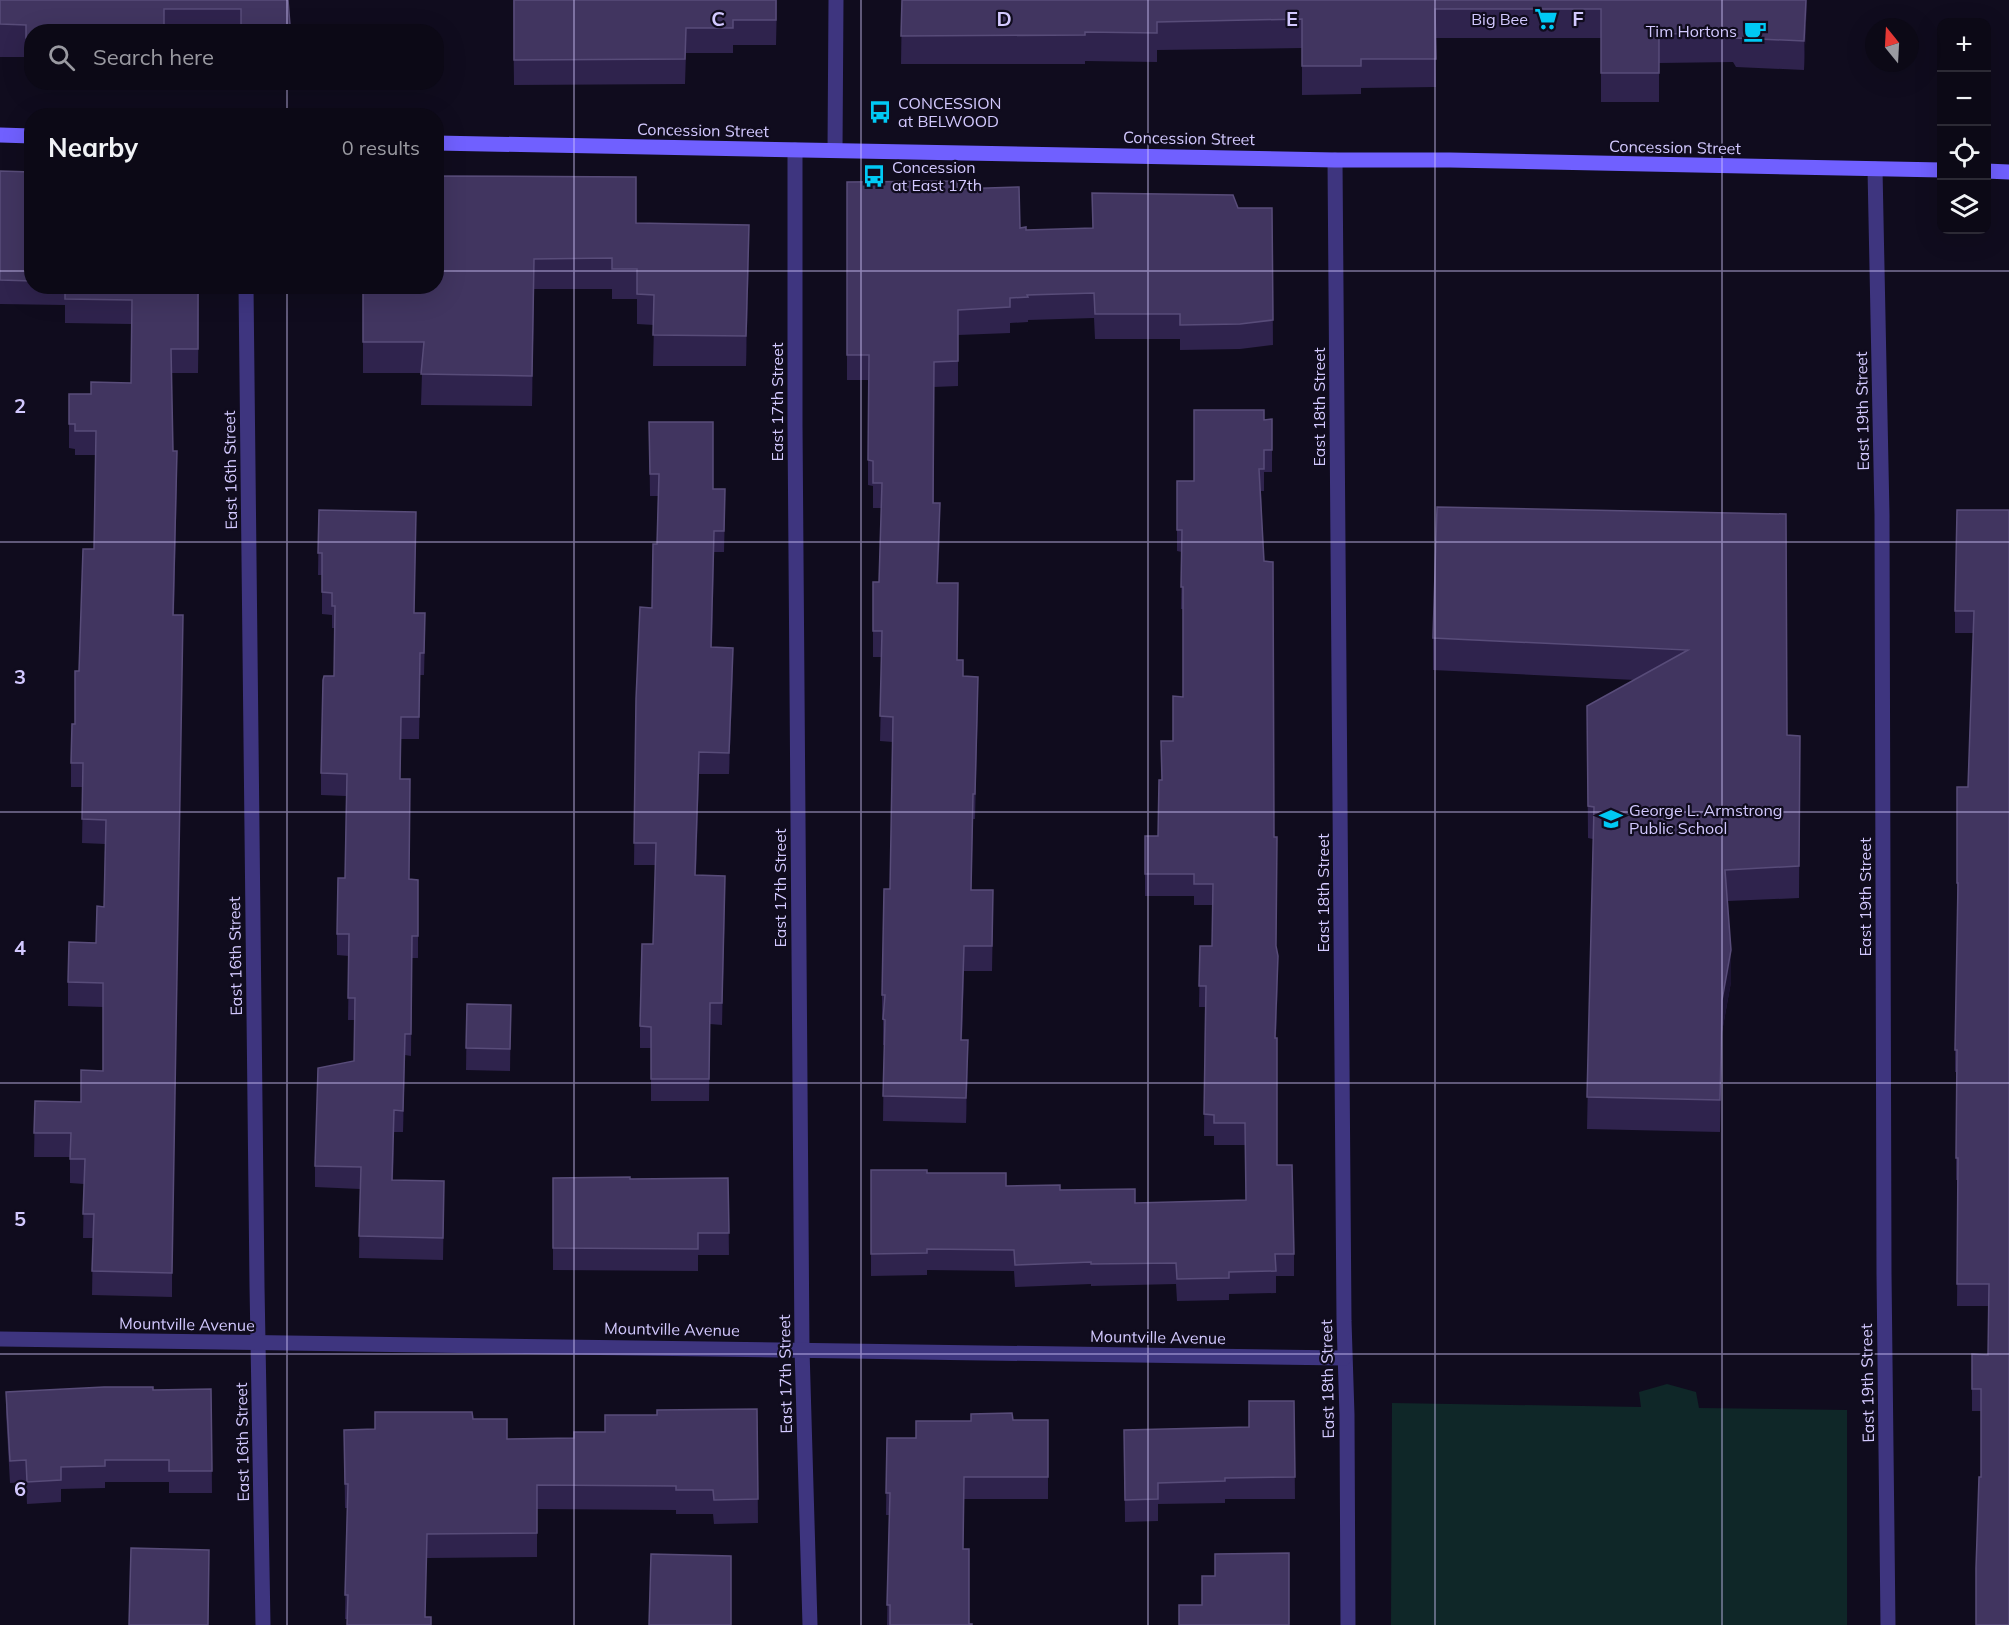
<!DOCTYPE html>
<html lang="en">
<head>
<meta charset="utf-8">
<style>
	body { margin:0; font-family:Mulish,sans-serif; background:#15121f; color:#f1f3f6 }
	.controls { position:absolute; right:18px; top:18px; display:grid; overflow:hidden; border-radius:12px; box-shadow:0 6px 24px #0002 }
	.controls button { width:54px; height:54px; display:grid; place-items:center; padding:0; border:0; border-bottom:2px solid #2c2a35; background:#0c0916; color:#f1f3f6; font:30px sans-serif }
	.compass { position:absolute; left:1865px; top:18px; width:54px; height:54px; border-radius:50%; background:#0c0916; box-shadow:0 6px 24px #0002; rotate:342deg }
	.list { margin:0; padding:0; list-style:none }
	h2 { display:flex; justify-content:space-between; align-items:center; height:78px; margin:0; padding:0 24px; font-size:26px }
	h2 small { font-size:20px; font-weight:400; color:#9a9aa1 }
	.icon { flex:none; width:33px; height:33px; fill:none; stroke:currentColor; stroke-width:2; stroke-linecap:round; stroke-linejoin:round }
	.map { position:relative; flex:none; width:2009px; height:1625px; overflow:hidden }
	.search { position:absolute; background:#0c0916; box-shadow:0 6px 24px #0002; left:24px; top:24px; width:420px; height:66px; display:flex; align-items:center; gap:15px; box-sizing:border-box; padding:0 21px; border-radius:24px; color:#9a9aa1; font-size:22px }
	.panel { position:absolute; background:#0c0916; box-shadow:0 6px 24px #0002; left:24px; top:108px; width:420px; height:186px; border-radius:24px }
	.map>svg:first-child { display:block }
	.green { fill:#0f2728 }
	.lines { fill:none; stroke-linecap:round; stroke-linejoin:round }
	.street { stroke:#3e357f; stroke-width:15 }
	.secondary { stroke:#7060ff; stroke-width:15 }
	.wall { fill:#2f234d }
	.shaded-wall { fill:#1b1332 }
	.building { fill:#413560; stroke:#584c79; stroke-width:1.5 }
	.grid { fill:none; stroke:#d3c9ff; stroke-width:1.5; stroke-opacity:0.55 }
	.labels { text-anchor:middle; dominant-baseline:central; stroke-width:4.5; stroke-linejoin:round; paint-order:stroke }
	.poi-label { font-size:16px; fill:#d3c9ff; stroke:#100c1e; text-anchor:start }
	.street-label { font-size:16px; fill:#d3c9ff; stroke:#100c1e }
	.grid-label { font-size:20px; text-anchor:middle; font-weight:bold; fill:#d3c9ff; stroke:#100c1e; stroke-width:4.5; stroke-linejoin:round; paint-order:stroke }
</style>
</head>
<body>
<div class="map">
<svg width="2009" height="1625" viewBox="0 0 2009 1625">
	<rect width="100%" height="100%" fill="#100c1e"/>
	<!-- green -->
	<polygon class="green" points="1667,1384 1696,1392 1699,1408 1847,1410 1847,1625 1391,1625 1392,1403 1641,1407 1639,1392"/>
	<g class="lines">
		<!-- street -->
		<g class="street">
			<polyline points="795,150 795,424 802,1349 810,1625"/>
			<polyline points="835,150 836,0"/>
			<polyline points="1335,160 1344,1321 1347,1415 1348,1625"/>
			<polyline points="1875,169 1882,515 1884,1273 1888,1625"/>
			<polyline points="246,286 257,1286 263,1625"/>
			<polyline points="0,1339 1344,1358"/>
		</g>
		<!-- secondary -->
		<g class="secondary">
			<polyline points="0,135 32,136"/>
			<polyline points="436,143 1335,160 1450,160 1942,170"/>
			<polyline points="1986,171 2009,172"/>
		</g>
	</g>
	<!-- wall -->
	<g class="wall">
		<polygon points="0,0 288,0 290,32 32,32 32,70 26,70 26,57 0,57"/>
		<polygon points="513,0 777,0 776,45 733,45 733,53 686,53 685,84 514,85"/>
		<polygon points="902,0 1807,0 1804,70 1736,67 1733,62 1659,63 1659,102 1601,102 1601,38 1435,38 1436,87 1361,88 1361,94 1302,95 1302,48 1157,50 1157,62 1085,61 1085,64 901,64"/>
		<polygon points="0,171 32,172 32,286 199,286 198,373 171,373 173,451 177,475 174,615 172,1297 92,1295 93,1238 83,1238 84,1184 70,1183 70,1157 34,1157 35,1101 81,1102 103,1071 103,1007 68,1006 68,982 96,943 104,907 105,844 82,843 83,787 71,787 71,763 75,724 79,671 94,549 96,455 75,455 75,449 69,448 69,394 91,394 131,383 131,324 65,323 65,305 0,304"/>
		<polygon points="847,182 957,189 1020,228 1026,230 1093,228 1092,193 1238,208 1272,208 1273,345 1240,349 1180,350 1180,339 1095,339 1094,318 1028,320 1028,322 1010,323 1010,333 958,335 958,386 934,387 934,503 940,528 938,583 957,660 963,676 978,702 975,819 973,819 971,890 993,915 992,971 964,971 962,1040 968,1065 966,1123 883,1121 884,1045 883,1045 883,1020 882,1020 882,995 890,889 893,742 880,741 882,657 873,657 873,582 879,582 881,508 873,508 873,486 868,485 868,380 847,380"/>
		<polygon points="636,223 749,255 746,366 653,366 654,325 637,324 637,299 612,299 612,289 534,289 532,406 421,405 422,373 363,373 363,286"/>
		<polygon points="1272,419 1272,472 1264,472 1264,491 1261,491 1274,837 1276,946 1278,978 1276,1038 1277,1165 1294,1254 1294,1276 1276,1276 1276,1293 1229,1294 1229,1300 1177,1301 1176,1284 1091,1286 1091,1284 1015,1287 1014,1271 927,1270 927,1275 871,1276 871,1170 927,1173 1006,1186 1060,1190 1135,1203 1246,1200 1245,1145 1214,1145 1214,1136 1204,1136 1205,1007 1199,1007 1200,946 1212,946 1213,905 1194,905 1194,896 1145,896 1145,836 1158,836 1162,780 1173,741 1183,697 1183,609 1181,609 1182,552 1177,551 1177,481 1194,481 1264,420"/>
		<polygon points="649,422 713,489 725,511 724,552 714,552 712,647 733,670 729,774 699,774 696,875 725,898 722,1025 710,1024 709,1101 651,1101 651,1048 640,1048 640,1026 653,944 656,865 634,865 636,699 652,608 657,544 658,496 650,496"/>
		<polygon points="319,510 416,534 414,613 425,635 424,675 420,675 419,739 401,739 400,779 409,879 418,880 418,958 412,958 411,1056 405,1055 403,1132 394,1132 393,1180 444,1203 443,1260 359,1258 360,1189 315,1187 315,1166 354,1061 354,1020 348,1020 349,956 337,955 337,934 345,878 346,796 321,795 321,773 334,676 335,628 332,628 332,615 322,614 322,575 318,575"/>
		<polygon points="2009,510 2009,1625 1981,1477 1981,1411 1972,1411 1972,1354 1988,1355 1989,1306 1957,1306 1958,1180 1956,1180 1956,1072 1955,1072 1955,1050 1958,905 1957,905 1957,787 1968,787 1973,633 1955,633 1955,611"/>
		<polygon points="1786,514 1787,735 1800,736 1799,898 1728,901 1731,982 1722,1032 1720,1132 1587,1129 1593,839 1588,838 1587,706 1635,680 1433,670 1433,638"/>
		<polygon points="467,1004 511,1005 510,1071 466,1070"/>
		<polygon points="553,1178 630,1179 728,1178 729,1255 698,1255 698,1271 553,1270"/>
		<polygon points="211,1389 212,1493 169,1493 169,1482 105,1482 105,1488 61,1489 61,1502 27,1504 26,1482 10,1483 6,1413 6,1392"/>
		<polygon points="1294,1401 1295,1499 1225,1499 1225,1503 1158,1504 1158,1521 1125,1522 1124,1430 1249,1427"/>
		<polygon points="757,1409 758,1523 714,1524 713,1514 676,1514 676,1510 537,1509 537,1557 427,1558 348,1619 345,1619 347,1508 345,1508 344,1430 375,1429 473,1419 507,1439 574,1438 605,1432 657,1415"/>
		<polygon points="1013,1420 1048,1420 1048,1499 964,1499 963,1549 969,1624 972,1625 887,1625 889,1515 886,1515 887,1438 916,1438 971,1421"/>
	</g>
	<!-- shaded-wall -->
	<g class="shaded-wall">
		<polygon points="1806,0 1807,0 1804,70 1804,41"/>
		<polygon points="290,25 290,32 281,32"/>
		<polygon points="749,225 749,255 746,366 746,336"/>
		<polygon points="534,259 534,289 532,406 532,376"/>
		<polygon points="940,503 940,528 937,608 937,583"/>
		<polygon points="714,531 714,552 711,669 711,647"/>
		<polygon points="733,648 733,670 729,774 729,753"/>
		<polygon points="699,752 699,774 695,897 695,875"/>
		<polygon points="973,794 973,819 971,915 971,890"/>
		<polygon points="725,876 725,898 722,1025 722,1003"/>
		<polygon points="964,946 964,971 961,1065 961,1040"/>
		<polygon points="1731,950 1731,982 1722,1032 1720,1132 1722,1000"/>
		<polygon points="1278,956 1278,978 1275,1060 1275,1038"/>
		<polygon points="405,1034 405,1055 403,1132 403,1111"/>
		<polygon points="968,1040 968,1065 966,1123 966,1098"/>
		<polygon points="394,1110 394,1132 392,1202 392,1180"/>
	</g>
	<!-- building -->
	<g class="building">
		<polygon points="0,0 288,0 290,25 281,32 241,32 241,9 164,9 164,32 32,32 32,38 26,38 26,25 0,24"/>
		<polygon points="514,0 776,0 776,20 733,20 733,28 686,28 685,59 514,60"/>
		<polygon points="902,0 1806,0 1804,41 1736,38 1733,33 1659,34 1659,73 1601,73 1601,9 1435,9 1436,59 1361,59 1361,66 1302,66 1302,19 1157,22 1157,33 1085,32 1085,35 901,36"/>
		<polygon points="0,171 32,172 32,281 0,280"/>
		<polygon points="436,176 636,177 636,223 749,225 746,336 653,335 654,295 637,294 637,269 612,269 612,258 534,259 532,376 421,374 424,342 363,342 363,286 436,286"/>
		<polygon points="957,181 957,189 1019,187 1020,228 1026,227 1026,230 1093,228 1092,193 1233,195 1238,208 1272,208 1273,320 1240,324 1180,325 1180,314 1095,314 1094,293 1027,295 1028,297 1010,298 1010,307 958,310 958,361 934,362 933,503 940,503 937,583 958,583 957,660 963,660 963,676 978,677 975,794 973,794 971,890 993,890 992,946 964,946 961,1040 968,1040 966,1098 883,1096 885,1020 883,1019 885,995 882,995 884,889 890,889 893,717 880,716 882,631 873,631 873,582 879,582 882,483 873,483 873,461 868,460 869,355 847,355 847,182"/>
		<polygon points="65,286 198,286 198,349 171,349 173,451 177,451 173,615 183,615 172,1273 92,1271 94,1214 83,1214 85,1159 70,1159 71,1133 34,1133 35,1101 81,1102 81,1070 103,1071 103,983 68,982 69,942 96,943 97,906 104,907 106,820 82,819 83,763 71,763 72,724 75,724 75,671 79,671 83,549 94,549 96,431 75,431 75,424 69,424 69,394 91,394 91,382 131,383 132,300 65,299"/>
		<polygon points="1194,410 1264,410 1264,420 1272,419 1272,450 1264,450 1264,469 1259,469 1264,561 1273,562 1274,837 1277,837 1276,946 1278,956 1275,1038 1277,1038 1277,1165 1292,1165 1294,1254 1275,1254 1276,1271 1229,1272 1229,1278 1177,1279 1176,1263 1091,1264 1091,1262 1015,1265 1014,1250 927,1249 927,1253 871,1254 871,1170 927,1170 927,1173 1006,1173 1006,1186 1060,1185 1060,1190 1135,1189 1135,1203 1246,1200 1245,1123 1214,1123 1214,1115 1204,1114 1206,986 1199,986 1200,946 1212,946 1213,884 1194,884 1194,874 1145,874 1145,836 1158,836 1159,780 1162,780 1161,741 1173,741 1173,696 1183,697 1183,587 1181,587 1182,530 1177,530 1177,481 1194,481"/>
		<polygon points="649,422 713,422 713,489 725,489 724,531 714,531 711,647 733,648 729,753 699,752 695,875 725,876 722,1003 710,1003 709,1079 651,1079 651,1027 640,1026 642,944 653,944 656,843 634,843 636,699 640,607 652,608 653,544 657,544 659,474 650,474"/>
		<polygon points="1437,507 1786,514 1787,735 1800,736 1799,866 1725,870 1731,950 1722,1000 1720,1100 1587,1097 1594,807 1588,806 1587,706 1688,650 1433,638"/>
		<polygon points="319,510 416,512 414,613 425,613 424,653 420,653 419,717 401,717 400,779 410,779 409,879 418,880 418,936 412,936 411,1034 405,1034 403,1111 394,1110 392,1180 444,1181 443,1238 359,1236 361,1167 315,1166 318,1068 354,1061 355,998 348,998 349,934 337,934 338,878 345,878 347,774 321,773 323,680 324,676 334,676 335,606 332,606 332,593 322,592 322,553 318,553"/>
		<polygon points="1957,510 2009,510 2009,1625 1976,1625 1976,1568 1979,1477 1981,1477 1981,1389 1972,1389 1972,1354 1988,1355 1989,1284 1957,1284 1958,1158 1956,1158 1957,1050 1955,1050 1958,883 1957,883 1957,787 1968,787 1974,611 1955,611"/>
		<polygon points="467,1004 511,1005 510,1049 466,1048"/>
		<polygon points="630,1177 630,1179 728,1178 729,1233 698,1233 698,1249 553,1248 553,1178"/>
		<polygon points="104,1387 153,1387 153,1390 211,1389 212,1471 169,1471 169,1460 105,1460 105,1466 61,1467 61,1480 27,1482 26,1460 10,1461 6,1392"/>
		<polygon points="1249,1401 1294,1401 1295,1477 1225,1478 1225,1481 1158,1483 1158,1499 1125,1500 1124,1430 1249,1427"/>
		<polygon points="757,1409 758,1499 714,1500 713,1490 676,1490 676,1486 537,1485 537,1533 427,1534 425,1617 431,1617 431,1625 347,1625 348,1595 345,1595 348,1484 345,1484 344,1430 375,1429 375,1412 472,1412 473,1419 507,1419 507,1439 574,1438 574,1432 605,1432 605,1415 657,1415 657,1410"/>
		<polygon points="1012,1413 1013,1420 1048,1420 1048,1477 964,1477 963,1549 969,1549 969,1624 972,1624 972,1625 890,1625 890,1605 887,1605 890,1493 886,1493 887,1438 916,1438 916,1421 971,1421 971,1414"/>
		<polygon points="131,1548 209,1550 208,1625 129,1625"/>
		<polygon points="1289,1553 1289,1625 1179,1625 1179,1605 1202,1605 1202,1576 1215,1576 1215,1554"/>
		<polygon points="651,1554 731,1556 731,1625 649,1625"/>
	</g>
	<!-- grid -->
	<path class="grid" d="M287 0V32M574 0V1625M861 0V1625M1148 0V1625M1435 0V1625M1722 0V1625M287 82V116M0 271H32M436 271H2009M287 286V1625M0 542H2009M0 812H2009M0 1083H2009M0 1354H2009"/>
	<!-- icons -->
	<defs>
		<g id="supermarket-bare" transform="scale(1.8)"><path d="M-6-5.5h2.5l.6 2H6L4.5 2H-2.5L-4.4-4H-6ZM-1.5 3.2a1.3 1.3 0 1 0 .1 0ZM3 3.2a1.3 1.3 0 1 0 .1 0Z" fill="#00c9f4" stroke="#100c1e" stroke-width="2.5" paint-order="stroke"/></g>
		<g id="cafe-bare" transform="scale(1.8)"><path d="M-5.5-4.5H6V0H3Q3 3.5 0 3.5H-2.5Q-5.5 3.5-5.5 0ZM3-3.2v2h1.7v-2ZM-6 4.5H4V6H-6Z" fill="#00c9f4" stroke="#100c1e" stroke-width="2.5" paint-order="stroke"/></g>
		<g id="bus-bare" transform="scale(1.8)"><path d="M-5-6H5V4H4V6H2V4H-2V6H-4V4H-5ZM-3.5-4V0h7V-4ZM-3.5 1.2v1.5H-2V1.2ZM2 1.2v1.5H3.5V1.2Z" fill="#00c9f4" stroke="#100c1e" stroke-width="2.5" paint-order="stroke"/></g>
		<g id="school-bare" transform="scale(1.8)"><path d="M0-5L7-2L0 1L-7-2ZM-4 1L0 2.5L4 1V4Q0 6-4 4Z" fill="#00c9f4" stroke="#100c1e" stroke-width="2.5" paint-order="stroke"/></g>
	</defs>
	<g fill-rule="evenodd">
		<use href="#supermarket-bare" x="1546" y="19"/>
		<use href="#cafe-bare" x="1755" y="31"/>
		<use href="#bus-bare" x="880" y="112"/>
		<use href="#bus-bare" x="874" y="176"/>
		<use href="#school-bare" x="1611" y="819"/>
	</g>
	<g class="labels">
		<!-- poi labels -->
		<g class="poi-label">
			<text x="1528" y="19" text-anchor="end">Big Bee</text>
			<text x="1737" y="31" text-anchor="end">Tim Hortons</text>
			<text x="898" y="103">CONCESSION<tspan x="898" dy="18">at BELWOOD</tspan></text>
			<text x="892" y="167">Concession<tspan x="892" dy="18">at East 17th</tspan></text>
			<text x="1629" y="810">George L. Armstrong<tspan x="1629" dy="18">Public School</tspan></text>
		</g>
		<!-- street labels -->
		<g class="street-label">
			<text transform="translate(703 130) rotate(1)">Concession Street</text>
			<text transform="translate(1189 138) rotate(1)">Concession Street</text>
			<text transform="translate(1675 147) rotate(1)">Concession Street</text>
			<text transform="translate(777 402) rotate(-90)">East 17th Street</text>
			<text transform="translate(1319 407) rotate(-90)">East 18th Street</text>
			<text transform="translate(1862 411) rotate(-91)">East 19th Street</text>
			<text transform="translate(230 470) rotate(-91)">East 16th Street</text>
			<text transform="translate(780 888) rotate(-90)">East 17th Street</text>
			<text transform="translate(1323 893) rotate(-90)">East 18th Street</text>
			<text transform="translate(1865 897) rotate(-90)">East 19th Street</text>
			<text transform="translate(235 956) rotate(-91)">East 16th Street</text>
			<text transform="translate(187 1324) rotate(1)">Mountville Avenue</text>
			<text transform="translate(672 1329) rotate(1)">Mountville Avenue</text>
			<text transform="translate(1158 1337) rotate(1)">Mountville Avenue</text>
			<text transform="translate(785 1374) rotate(-91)">East 17th Street</text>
			<text transform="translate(1327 1379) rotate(-91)">East 18th Street</text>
			<text transform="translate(1867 1383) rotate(-91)">East 19th Street</text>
			<text transform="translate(242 1442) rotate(-91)">East 16th Street</text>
		</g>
	</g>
	<g class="grid-label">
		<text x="718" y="26">C</text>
		<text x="1004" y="26">D</text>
		<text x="1292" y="26">E</text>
		<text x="1578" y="26">F</text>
		<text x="20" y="413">2</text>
		<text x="20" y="684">3</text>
		<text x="20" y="955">4</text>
		<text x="20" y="1226">5</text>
		<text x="20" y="1496">6</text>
	</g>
</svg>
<div class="controls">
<button>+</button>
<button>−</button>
<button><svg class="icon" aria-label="locate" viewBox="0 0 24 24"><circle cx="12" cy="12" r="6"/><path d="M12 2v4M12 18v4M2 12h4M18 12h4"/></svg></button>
<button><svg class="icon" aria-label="layers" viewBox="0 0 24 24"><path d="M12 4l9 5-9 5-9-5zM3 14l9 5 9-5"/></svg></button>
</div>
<svg class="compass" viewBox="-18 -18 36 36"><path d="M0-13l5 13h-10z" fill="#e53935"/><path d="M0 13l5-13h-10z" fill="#9a9aa1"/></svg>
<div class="search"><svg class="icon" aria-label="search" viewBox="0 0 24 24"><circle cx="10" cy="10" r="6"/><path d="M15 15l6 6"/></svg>Search here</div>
<section class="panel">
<h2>Nearby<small>0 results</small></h2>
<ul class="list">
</ul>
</section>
</div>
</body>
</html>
